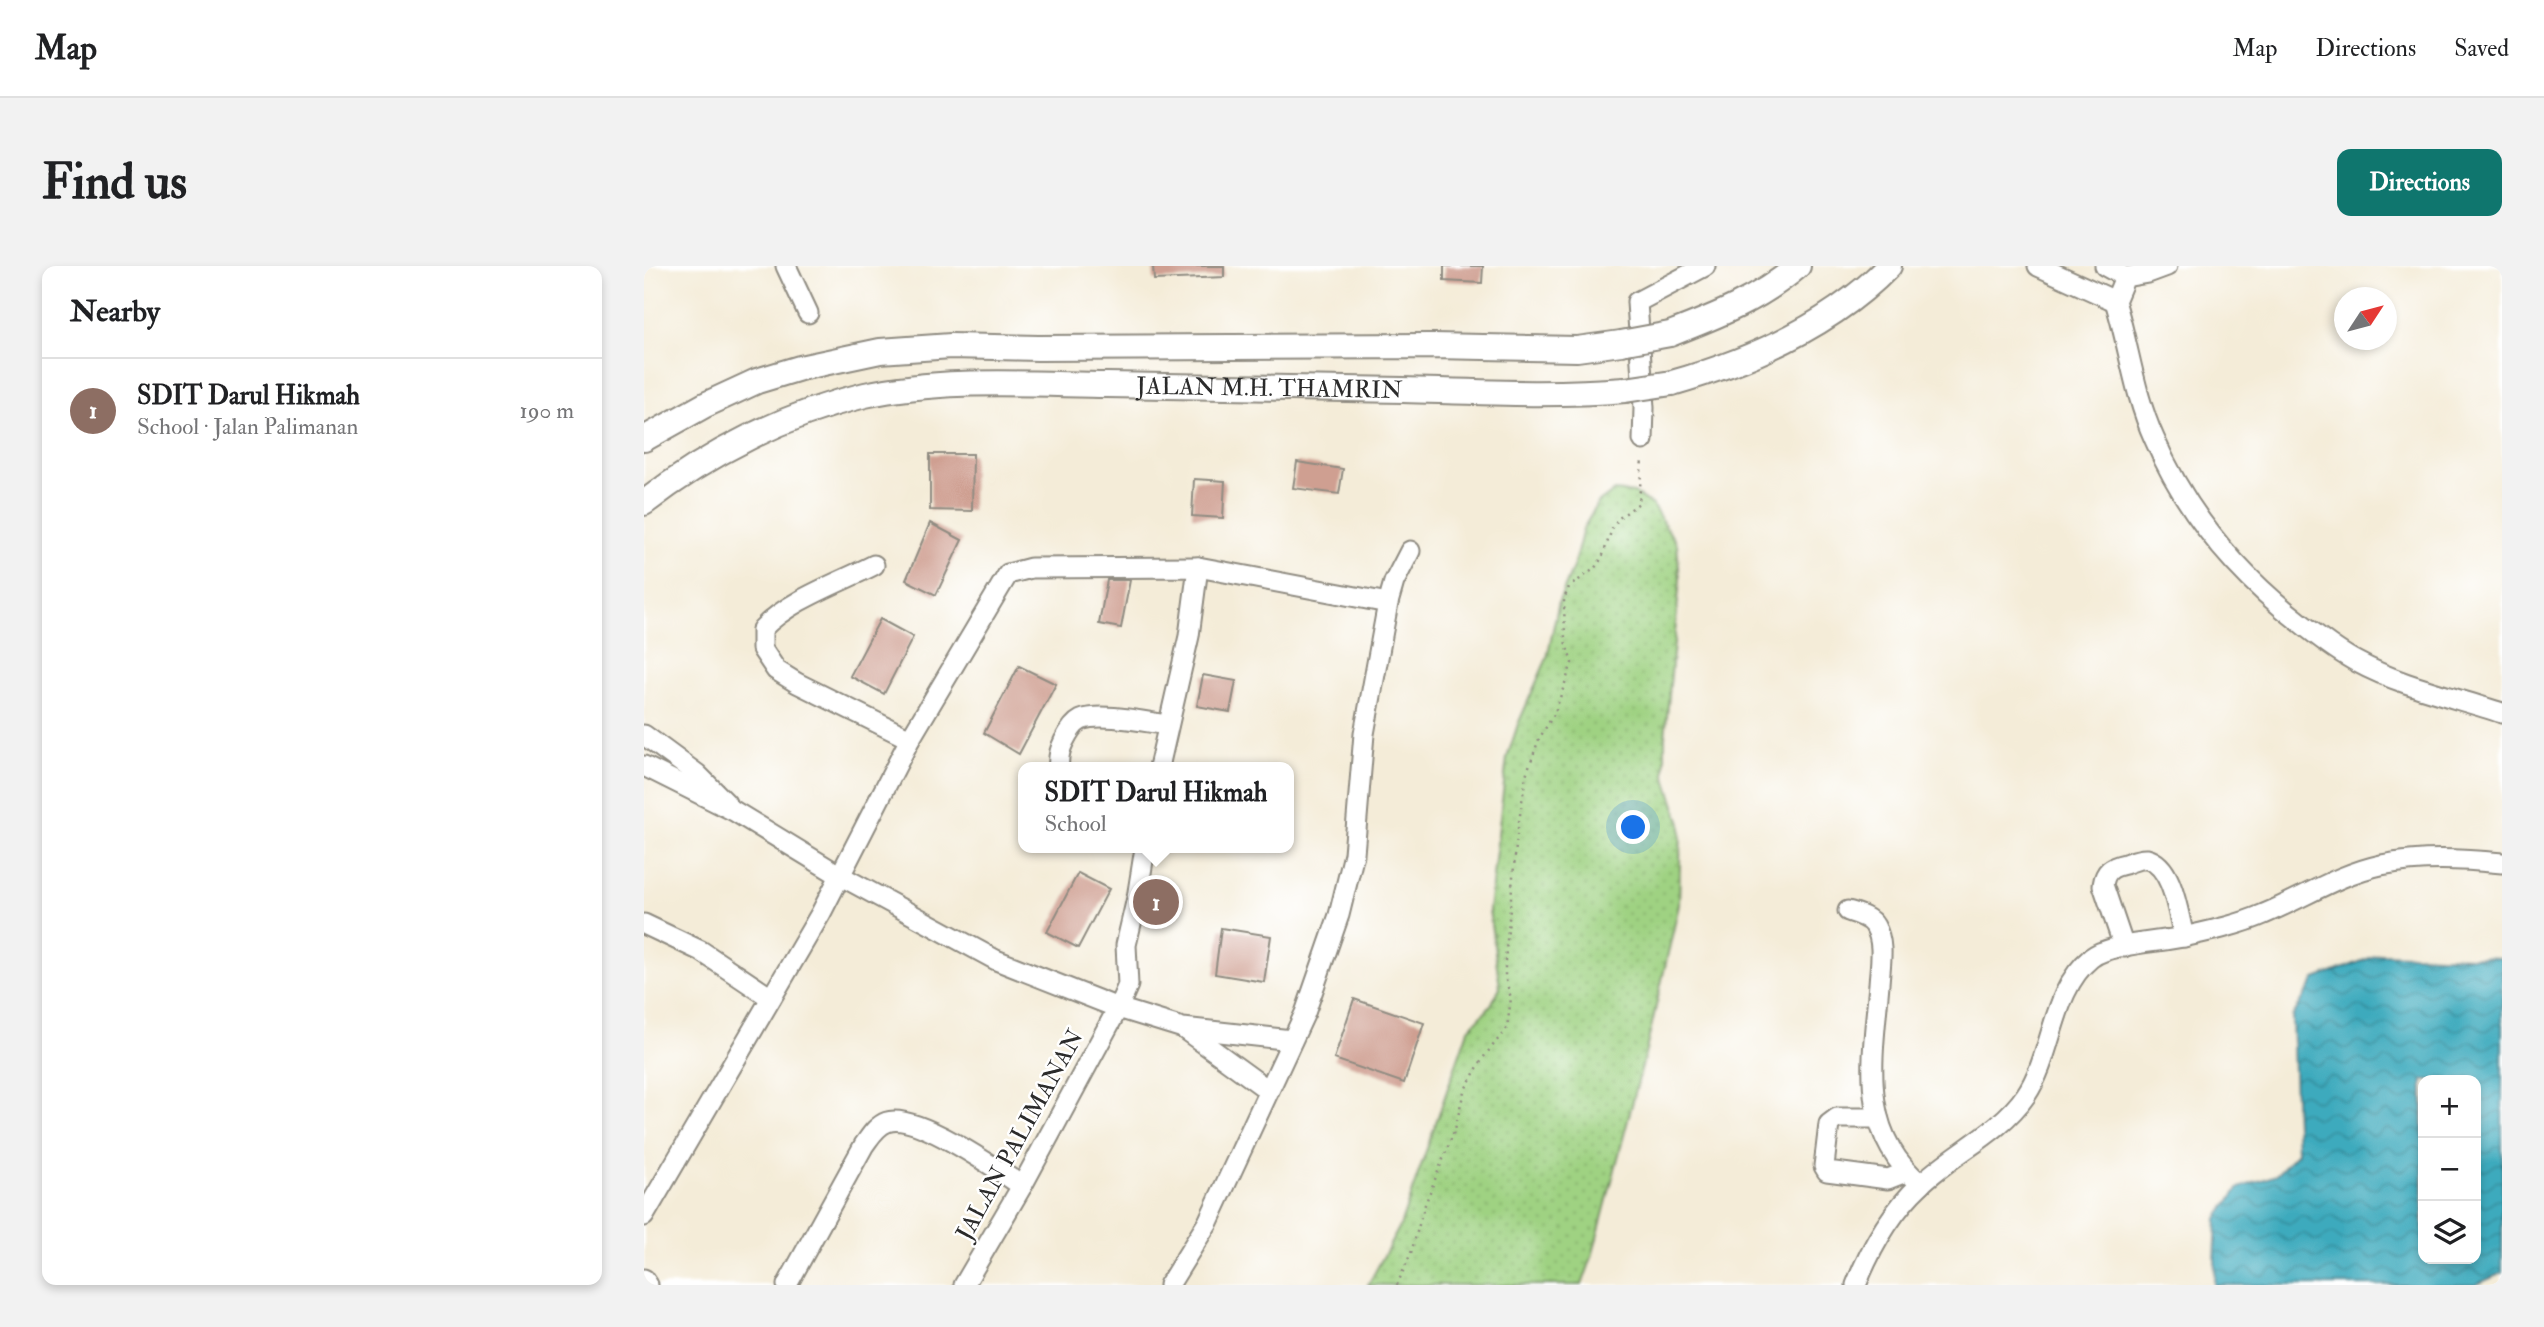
<!DOCTYPE html>
<html lang="en">
<head>
<meta charset="utf-8">
<style>
	body { margin:0; font-family:"IM FELL Double Pica",serif; background:#f2f2f2; color:#202124 }
	.controls { position:absolute; right:21px; bottom:21px; display:grid; overflow:hidden; border-radius:14px; box-shadow:0 4px 10px #0003 }
	.controls button { width:63px; height:63px; display:grid; place-items:center; padding:0; border:0; border-bottom:2px solid #e0e0e0; background:#fff; color:#202124; font:35px sans-serif }
	.compass { position:absolute; left:1690px; top:21px; width:63px; height:63px; border-radius:50%; background:#fff; box-shadow:0 4px 10px #0003; rotate:54deg }
	.you { position:absolute; left:990px; top:562px; width:24px; height:24px; margin:-18px; border:5px solid #fff; border-radius:50%; background:#1a73e8; box-shadow:0 0 0 10px #1a73e833 }
	.badge { display:grid; place-items:center; width:46px; height:46px; border-radius:50%; background:#0f766e; color:#fff; font-size:23px; font-weight:700 }
	.pin { position:absolute; translate:-50% -50%; border:4px solid #fff; box-shadow:0 2px 7px #0006 }
	.popup { position:absolute; left:374px; top:496px; width:276px; height:91px; box-sizing:border-box; display:grid; place-content:center; border-radius:14px; background:#fff; filter:drop-shadow(0 2px 5px #0005); font-size:23px; white-space:nowrap; color:#757577 }
	.popup b { font-size:26px; color:#202124 }
	.popup::after { content:''; position:absolute; left:50%; top:100%; margin-left:-14px; border:14px solid transparent; border-top-color:#fff }
	.list { margin:0; padding:0; list-style:none }
	h2 { display:flex; justify-content:space-between; align-items:center; height:91px; margin:0; padding:0 28px; font-size:30px }
	h2 small { font-size:23px; font-weight:400; color:#757577 }
	.list li { display:grid; grid-template-columns:46px 1fr auto; gap:21px; align-items:center; box-sizing:border-box; height:105px; padding:0 28px; border-top:2px solid #e0e0e0 }
	.list b { display:block; font-size:26px; white-space:nowrap }
	.list p { margin:0; font-size:23px; white-space:nowrap; color:#757577 }
	.list em { font-size:23px; font-style:normal; color:#757577 }
	.icon { flex:none; width:38px; height:38px; fill:none; stroke:currentColor; stroke-width:2; stroke-linecap:round; stroke-linejoin:round }
	.map { position:relative; flex:none; width:1858px; height:1019px; overflow:hidden; border-radius:14px }
	header { display:flex; align-items:center; gap:42px; box-sizing:border-box; height:98px; padding:0 35px; background:#fff; border-bottom:2px solid #e0e0e0 }
	header strong { font-size:33px }
	nav { display:flex; gap:38px; margin-inline-start:auto; font-size:24px }
	.intro { display:flex; align-items:center; justify-content:space-between; box-sizing:border-box; height:168px; padding:0 42px }
	h1 { margin:0; font-size:49px }
	.button { padding:18px 32px; border-radius:14px; background:#0f766e; color:#fff; font-size:24px; font-weight:700 }
	main { display:flex; gap:42px; padding:0 42px }
	aside { flex:1; background:#fff; border-radius:14px; box-shadow:0 4px 10px #0003 }
	.map>svg:first-child { display:block }
	.grass { fill:url(#grass-dots); stroke:#657e56; stroke-width:2 }
	.water { fill:url(#water-waves); stroke:#346a74; stroke-width:2; fill-rule:evenodd }
	.building { fill:#cf9f91 }
	.lines { fill:none; stroke-linecap:round; stroke-linejoin:round }
	.minor-casing { stroke:#908c82; stroke-width:23 }
	.major-casing { stroke:#908c82; stroke-width:28 }
	.path { stroke:#908c82; stroke-width:2.5; stroke-dasharray:2 5; stroke-linecap:butt }
	.minor { stroke:#fff; stroke-width:19 }
	.major { stroke:#fff; stroke-width:24 }
	.major-bridge-casing { stroke:#908c82; stroke-width:28; stroke-linecap:butt }
	.major-bridge { stroke:#fff; stroke-width:24 }
	.labels { text-anchor:middle; dominant-baseline:central; stroke-width:5; stroke-linejoin:round; paint-order:stroke }
	.street-label { font-size:24px; fill:#2b2b2b; stroke:#fff }
</style>
</head>
<body>
<header>
<strong>Map</strong>
<nav><a>Map</a><a>Directions</a><a>Saved</a></nav>
</header>
<div class="intro"><h1>Find us</h1><a class="button">Directions</a></div>
<main>
<aside>
<h2>Nearby<small></small></h2>
<ul class="list">
<li><span class="badge" style="background:#8d6e63">1</span><div><b>SDIT Darul Hikmah</b><p>School · Jalan Palimanan</p></div><em>190 m</em></li>
</ul>
</aside>
<div class="map">
<svg width="1858" height="1019" viewBox="0 0 1858 1019">
	<defs>
		<pattern id="grass-dots" width="8" height="8" patternUnits="userSpaceOnUse" patternTransform="scale(1.75)"><rect width="8" height="8" fill="#9fd282"/><path d="M2 2h.1M6 6h.1" fill="none" stroke="#89b470" stroke-width="1.8" stroke-linecap="round"/></pattern>
		<pattern id="water-waves" width="16" height="10" patternUnits="userSpaceOnUse" patternTransform="scale(1.75)"><rect width="16" height="10" fill="#3daabd"/><path d="M0 5q4-4 8 0t8 0" fill="none" stroke="#338b9a"/></pattern>
	</defs>
	<rect width="100%" height="100%" fill="#fff"/>
	<filter id="ink" filterUnits="userSpaceOnUse"><feTurbulence type="fractalNoise" baseFrequency=".0143" numOctaves="2"/><feDisplacementMap in="SourceGraphic" scale="14" xChannelSelector="R" yChannelSelector="G"/><feConvolveMatrix kernelMatrix="1 2 1 2 8 2 1 2 1" color-interpolation-filters="sRGB"/></filter>
	<filter id="wash" filterUnits="userSpaceOnUse"><feTurbulence type="fractalNoise" baseFrequency=".00686" numOctaves="4" result="noise"/><feDisplacementMap in="SourceGraphic" scale="28" xChannelSelector="R" yChannelSelector="G"/><feGaussianBlur stdDeviation="1.57" result="paint"/><feColorMatrix in="noise" values="0 0 0 0 0 0 0 0 0 0 0 0 0 0 0 0 0 1.4 0 .05"/><feComposite in="paint" operator="in"/></filter>
	<g filter="url(#wash)">
		<rect width="100%" height="100%" fill="#f4ecd8"/>
		<!-- grass -->
		<polygon class="grass" points="970,225 990,227 1008,239 1033,278 1036,314 1021,471 1021,509 1037,558 1035,639 1001,789 948,991 938,1019 724,1019 756,960 824,764 847,739 856,721 845,644 863,492 874,458 903,392 915,335 930,299 939,263 954,237"/>
		<!-- water -->
		<path class="water" d="M1736 688 1858 692V1007L1831 1019H1570L1573 952 1595 922 1632 909 1653 887 1648 751 1671 713ZM1779 814H1832V993H1779Z"/>
		<g id="blocks">
			<!-- building -->
			<g class="building">
				<polygon points="509,0 580,0 580,11 510,14"/>
				<polygon points="800,0 839,0 838,17 800,15"/>
				<polygon points="286,188 329,188 328,245 286,244"/>
				<polygon points="653,196 699,203 695,228 649,222"/>
				<polygon points="550,213 581,215 579,252 548,250"/>
				<polygon points="286,257 318,274 292,329 262,314"/>
				<polygon points="463,314 486,314 477,362 455,358"/>
				<polygon points="236,353 269,371 240,428 206,410"/>
				<polygon points="375,400 412,418 375,488 340,467"/>
				<polygon points="559,409 592,415 586,446 553,440"/>
				<polygon points="434,607 465,623 434,682 403,666"/>
				<polygon points="577,662 627,670 620,716 571,708"/>
				<polygon points="710,733 780,757 760,817 690,793"/>
			</g>
		</g>
	</g>
	<g filter="url(#ink)">
		<use href="#blocks" fill-opacity="0" stroke="#908c82" stroke-width="2"/>
		<g class="lines">
			<!-- minor casing -->
			<g class="minor-casing">
				<g id="minor">
					<polyline points="142,0 164,47"/>
					<polyline points="1394,0 1471,35"/>
					<polyline points="1461,0 1481,11"/>
					<path d="M1523 0 1504 7 1481 11 1471 35C1485 80 1490 128 1510 172 1542 247 1592 307 1657 357 1675 371 1692 385 1713 396 1757 420 1810 431 1858 447"/>
					<polyline points="999,174 1000,142 993,36 1061,0"/>
					<path d="M230 299C195 317 145 334 118 363V383L132 404 153 417 266 473"/>
					<polyline points="0,469 53,508 82,537"/>
					<polyline points="0,500 90,545 195,609 352,694 474,742 539,762 648,774"/>
					<path d="M415 501C414 493 416 483 420 475 424 467 429 458 437 454 456 446 502 456 524 459"/>
					<polyline points="515,501 545,370 554,301"/>
					<path d="M1204 645C1214 648 1226 651 1231 660 1241 678 1236 699 1235 718 1229 791 1213 866 1277 918"/>
					<polyline points="0,658 57,685 127,732"/>
					<path d="M1480 681 1459 619C1461 605 1467 601 1481 598 1487 596 1496 592 1503 593 1529 599 1534 648 1540 671"/>
					<polyline points="540,763 624,824"/>
					<polyline points="1234,852 1193,852 1185,858 1180,900 1183,905 1244,913 1262,906"/>
					<polyline points="0,950 177,647 266,473 364,308 387,302 554,301 744,337"/>
					<polyline points="0,1013 4,1019"/>
					<path d="M143 1019 220 879C226 871 232 860 243 856 271 846 353 903 378 920"/>
					<polyline points="320,1019 378,920 474,742 484,719 482,679 493,632 501,582"/>
					<polyline points="525,1019 564,956 661,747 695,649 710,588 720,468 744,337 750,316 766,285"/>
					<path d="M1212 1019C1227 981 1247 946 1277 918 1310 886 1355 868 1382 829 1410 787 1407 725 1447 692 1463 678 1516 676 1539 671 1566 665 1595 659 1620 648 1659 632 1695 608 1737 599 1778 591 1817 593 1858 597"/>
				</g>
			</g>
			<!-- major casing -->
			<g class="major-casing">
				<g id="major">
					<path d="M1026 68C1073 50 1116 33 1154 0"/>
					<path d="M1028 117C1106 95 1188 59 1245 0"/>
					<polyline points="0,173 61,139 113,115 156,102 236,85 307,80 394,82 789,80 933,83 977,77"/>
					<path id="s1" d="M0 237C64 187 142 148 221 129 299 112 384 118 463 119 562 121 660 122 759 124 833 126 907 130 981 124"/>
				</g>
			</g>
			<!-- path -->
			<polyline class="path" points="753,1019 767,987 780,941 811,863 820,825 839,792 863,762 867,732 861,711 861,695 873,569 882,509 895,473 911,446 928,397 921,375 920,333 925,321 950,303 958,292 968,263 975,252 995,237 998,192"/>
			<!-- minor -->
			<use href="#minor" class="minor"/>
			<!-- major -->
			<use href="#major" class="major"/>
			<!-- major-bridge casing -->
			<g class="major-bridge-casing">
				<g id="major-bridge">
					<polyline points="977,77 1026,68"/>
					<polyline points="981,124 1028,117"/>
				</g>
			</g>
			<!-- major-bridge -->
			<use href="#major-bridge" class="major-bridge"/>
		</g>
	</g>
	<g class="labels">
		<!-- street labels -->
		<g class="street-label">
			<text stroke="none"><textPath href="#s1" startOffset="653">JALAN M.H. THAMRIN</textPath></text>
			<text transform="translate(376 869) rotate(-61)">JALAN PALIMANAN</text>
		</g>
	</g>
</svg>
<div class="controls">
<button>+</button>
<button>−</button>
<button><svg class="icon" aria-label="layers" viewBox="0 0 24 24"><path d="M12 4l9 5-9 5-9-5zM3 14l9 5 9-5"/></svg></button>
</div>
<svg class="compass" viewBox="-18 -18 36 36"><path d="M0-13l5 13h-10z" fill="#e53935"/><path d="M0 13l5-13h-10z" fill="#757577"/></svg>
<div class="you"></div>
<div class="pin badge" style="left:512px;top:636px;background:#8d6e63">1</div>
<div class="popup"><b>SDIT Darul Hikmah</b>School</div>
</div>
</main>
</body>
</html>
